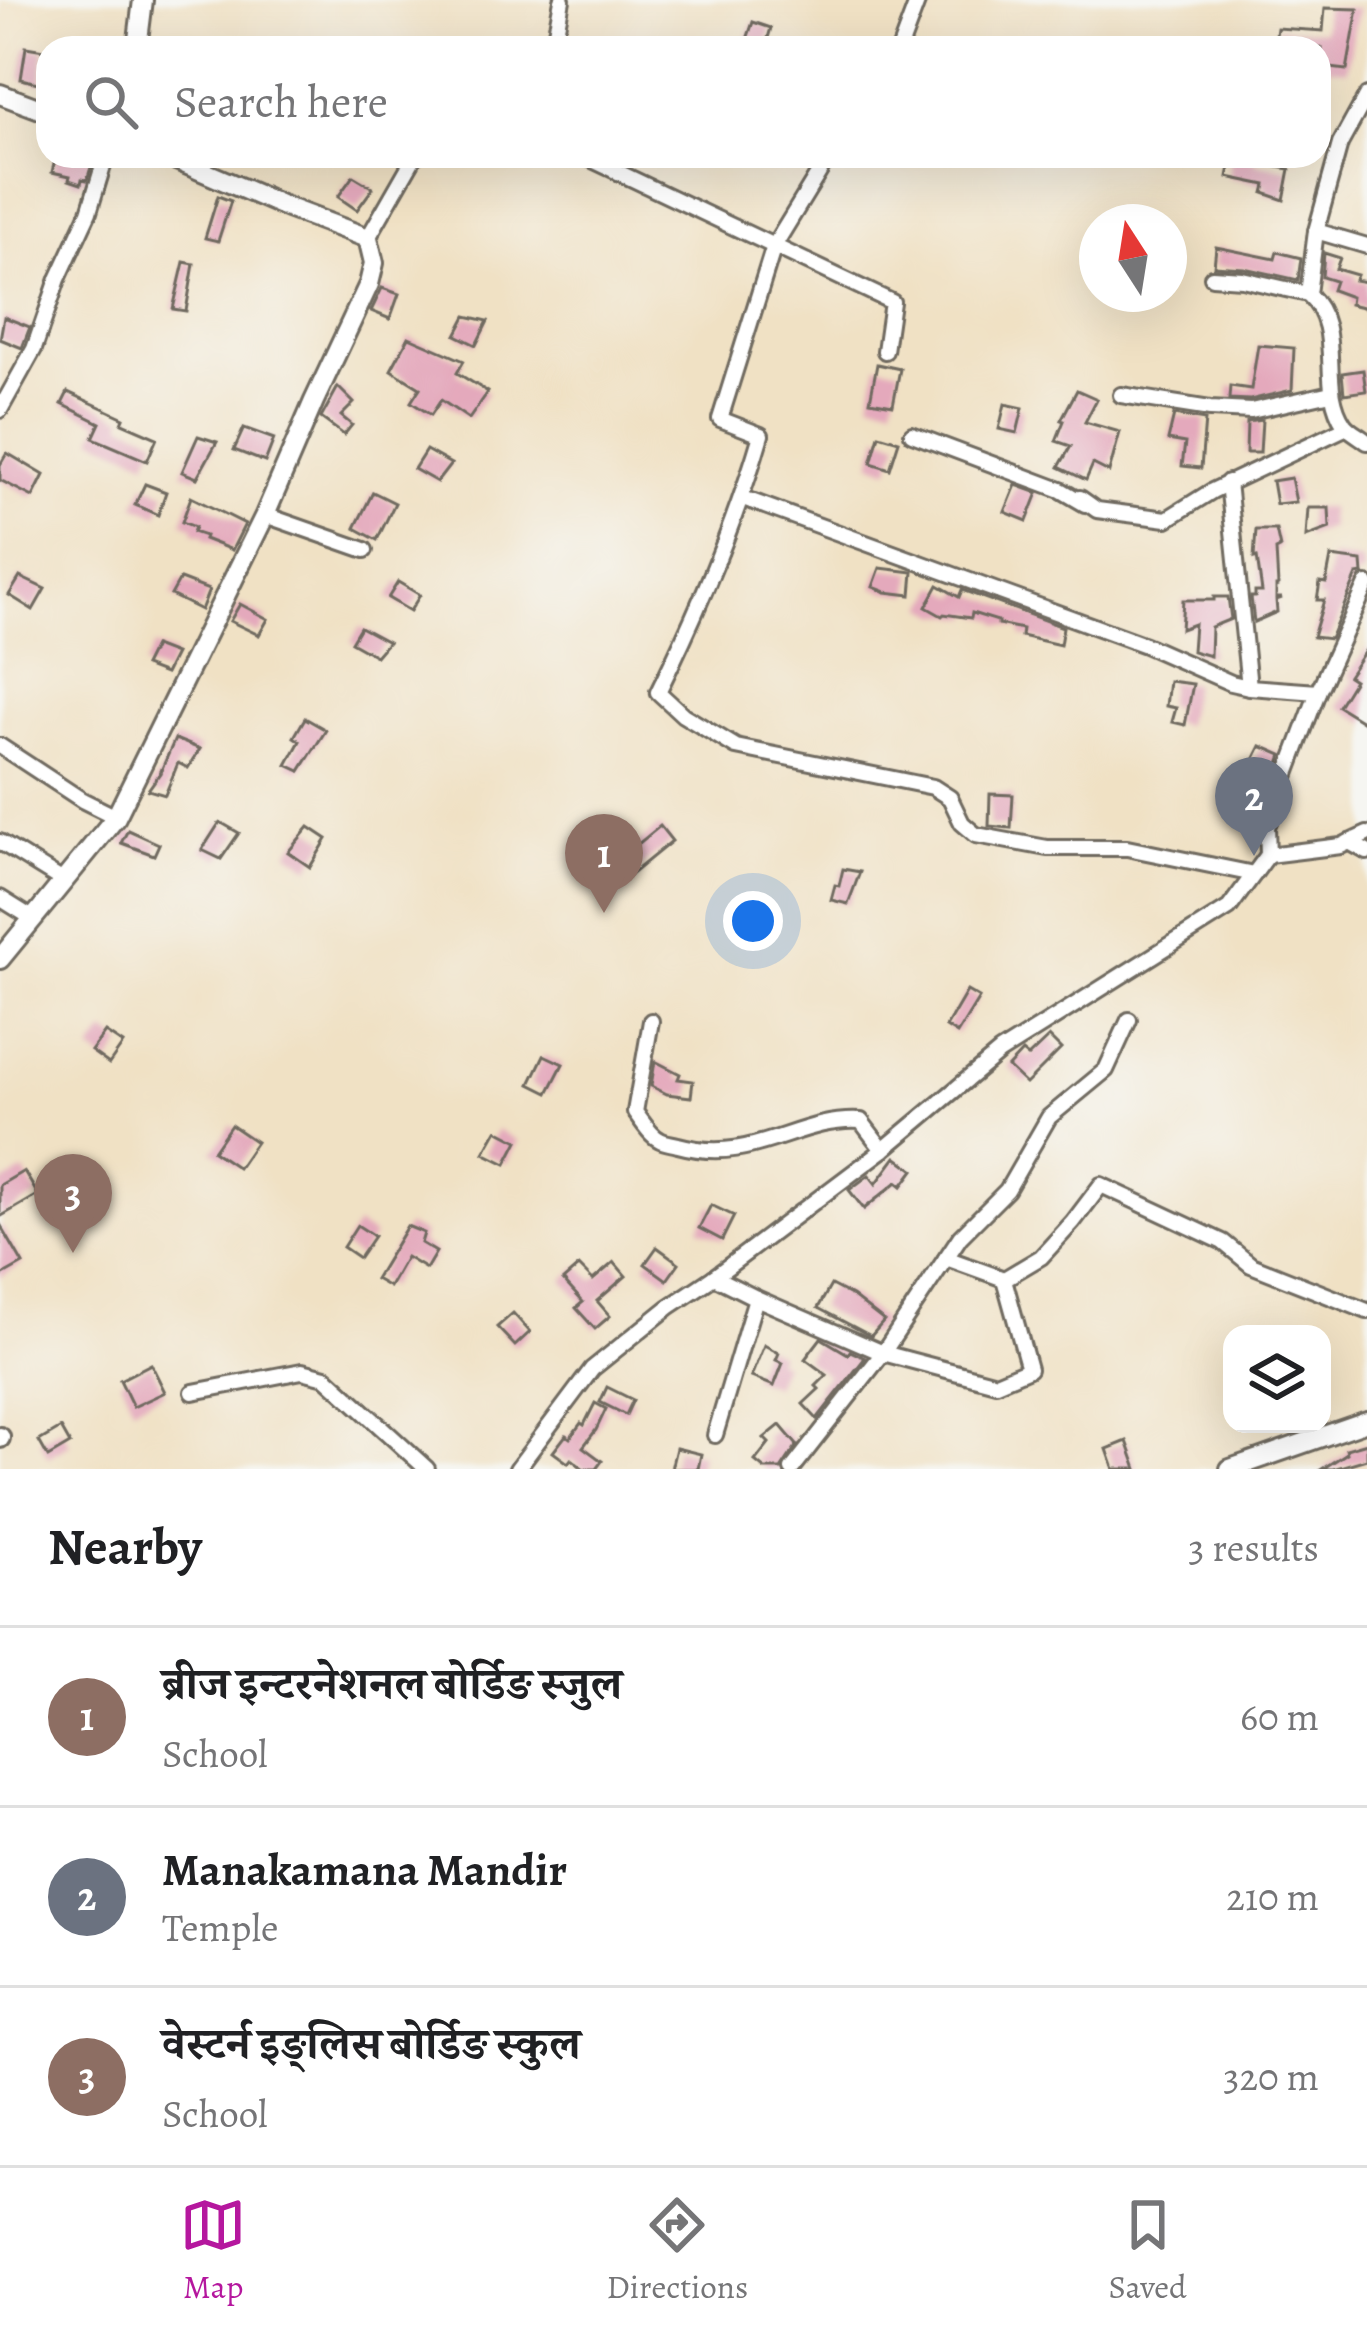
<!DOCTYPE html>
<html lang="en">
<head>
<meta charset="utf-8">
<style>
	body { margin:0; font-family:Alegreya,"Noto Serif Devanagari",serif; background:#f2f2f2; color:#202124 }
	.controls { position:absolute; right:36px; bottom:36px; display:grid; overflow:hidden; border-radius:24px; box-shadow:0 12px 48px #0002 }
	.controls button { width:108px; height:108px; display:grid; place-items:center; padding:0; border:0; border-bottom:3px solid #e0e0e0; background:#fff; color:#202124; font:60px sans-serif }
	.compass { position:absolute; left:1079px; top:204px; width:108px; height:108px; border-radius:50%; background:#fff; box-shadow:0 12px 48px #0002; rotate:348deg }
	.you { position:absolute; left:753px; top:921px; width:42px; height:42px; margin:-30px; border:9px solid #fff; border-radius:50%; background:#1a73e8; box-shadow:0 0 0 18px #1a73e833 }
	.badge { display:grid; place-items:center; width:78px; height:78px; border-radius:50%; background:#b5179e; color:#fff; font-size:39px; font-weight:700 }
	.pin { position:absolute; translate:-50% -99px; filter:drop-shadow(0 3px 6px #0008) }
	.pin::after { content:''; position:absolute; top:63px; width:42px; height:36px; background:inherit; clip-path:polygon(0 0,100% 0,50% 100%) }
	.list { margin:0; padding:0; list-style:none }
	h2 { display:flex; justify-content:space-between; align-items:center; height:156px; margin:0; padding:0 48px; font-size:51px }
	h2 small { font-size:39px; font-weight:400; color:#757577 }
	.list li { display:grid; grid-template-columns:78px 1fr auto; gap:36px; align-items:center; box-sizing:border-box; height:180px; padding:0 48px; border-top:3px solid #e0e0e0 }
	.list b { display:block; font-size:45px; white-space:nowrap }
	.list p { margin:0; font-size:39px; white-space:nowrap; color:#757577 }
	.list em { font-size:39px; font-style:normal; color:#757577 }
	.icon { flex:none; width:66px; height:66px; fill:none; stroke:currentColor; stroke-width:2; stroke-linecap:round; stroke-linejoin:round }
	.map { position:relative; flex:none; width:1367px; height:1469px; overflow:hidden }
	.search { position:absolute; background:#fff; box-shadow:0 12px 48px #0002; left:36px; right:36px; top:36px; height:132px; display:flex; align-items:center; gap:30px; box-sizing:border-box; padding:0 42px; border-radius:36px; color:#757577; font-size:45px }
	.sheet { height:696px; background:#fff }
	nav { display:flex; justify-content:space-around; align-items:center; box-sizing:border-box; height:168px; border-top:3px solid #e0e0e0; background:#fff; font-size:33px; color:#757577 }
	nav a { display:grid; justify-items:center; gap:6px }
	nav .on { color:#b5179e }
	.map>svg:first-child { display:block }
	.building { fill:#e4a9bc }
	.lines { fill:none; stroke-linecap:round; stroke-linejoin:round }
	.street-casing { stroke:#706b61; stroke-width:20 }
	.secondary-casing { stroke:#706b61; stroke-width:24 }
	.street { stroke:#fff; stroke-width:14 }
	.secondary { stroke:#fff; stroke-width:18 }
</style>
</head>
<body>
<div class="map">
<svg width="1367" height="1469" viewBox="0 0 1367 1469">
	<rect width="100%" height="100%" fill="#f6f6f2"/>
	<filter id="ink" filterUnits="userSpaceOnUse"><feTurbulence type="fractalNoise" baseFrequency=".00833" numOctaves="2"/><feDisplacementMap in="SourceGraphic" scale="24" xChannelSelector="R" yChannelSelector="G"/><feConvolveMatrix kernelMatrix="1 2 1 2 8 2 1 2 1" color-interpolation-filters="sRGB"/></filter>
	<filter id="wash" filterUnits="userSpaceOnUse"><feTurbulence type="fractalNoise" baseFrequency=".004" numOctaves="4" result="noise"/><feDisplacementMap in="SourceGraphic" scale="48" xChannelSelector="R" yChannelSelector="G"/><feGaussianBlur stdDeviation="2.7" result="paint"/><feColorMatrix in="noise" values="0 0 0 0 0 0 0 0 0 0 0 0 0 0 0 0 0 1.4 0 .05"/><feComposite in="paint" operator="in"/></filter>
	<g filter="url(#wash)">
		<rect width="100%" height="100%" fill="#f0e1c4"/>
		<g id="blocks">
			<!-- building -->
			<g class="building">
				<polygon points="1325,8 1358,9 1347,70 1322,67 1322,48 1274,48 1277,28 1323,31"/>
				<polygon points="753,22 771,28 765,48 744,48"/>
				<polygon points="26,47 44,50 42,84 21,79"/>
				<polygon points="56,156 94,158 87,180 82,179 81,184 69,180 70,176 52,172"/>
				<polygon points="1232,156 1254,158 1253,163 1290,169 1284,200 1264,193 1266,185 1228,177"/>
				<polygon points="353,176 373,188 357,210 338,197"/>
				<polygon points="218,196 231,201 218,241 205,238"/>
				<polygon points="1216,247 1275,259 1277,252 1301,258 1298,280 1244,268 1214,266"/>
				<polygon points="1324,253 1340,258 1336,269 1357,275 1355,280 1367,282 1367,308 1350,304 1351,297 1332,290 1335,281 1322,277"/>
				<polygon points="184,262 194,264 186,311 173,309"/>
				<polygon points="382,288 399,294 390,319 371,311"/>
				<polygon points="466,316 488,321 476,345 456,335"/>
				<polygon points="4,317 30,327 22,348 0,339"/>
				<polygon points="409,337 464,361 457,373 488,392 469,419 441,400 431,415 411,402 420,388 391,370"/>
				<polygon points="1258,345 1294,348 1292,390 1250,400 1229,399 1230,386 1251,389"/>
				<polygon points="877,364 900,369 893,405 870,401"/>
				<polygon points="1363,370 1366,391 1344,394 1342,373"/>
				<polygon points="338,387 354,403 341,416 352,425 344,435 321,418"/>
				<polygon points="1077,390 1097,399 1085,422 1120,432 1109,472 1093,464 1086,480 1059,467 1071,446 1056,441 1064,421 1061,420"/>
				<polygon points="68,392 124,418 122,423 157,438 147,461 93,438 100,423 62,404"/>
				<polygon points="1005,404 1023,408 1017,433 999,429"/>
				<polygon points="1174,415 1205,420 1201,468 1182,466 1185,443 1168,440"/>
				<polygon points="1262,420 1260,453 1246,453 1247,422"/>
				<polygon points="244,428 274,439 265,462 234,450"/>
				<polygon points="879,435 899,441 890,469 871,463"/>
				<polygon points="198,436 217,442 197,478 182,472"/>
				<polygon points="426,450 451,464 437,482 414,469"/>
				<polygon points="7,453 44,475 33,497 0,480 0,465"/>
				<polygon points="1291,478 1296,502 1276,504 1272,481"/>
				<polygon points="145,484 166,492 158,515 135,505"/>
				<polygon points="1016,485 1038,493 1027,521 1005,512"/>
				<polygon points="373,492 395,503 377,540 355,528"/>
				<polygon points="191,497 245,524 232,550 204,539 205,536 193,532 195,527 182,522"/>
				<polygon points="1308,508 1329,508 1330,528 1306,537"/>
				<polygon points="1256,530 1276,530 1280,548 1276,550 1278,586 1276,586 1276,598 1282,598 1276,600 1277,612 1254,622 1251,597 1255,597 1255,592 1262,592 1257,557 1254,558"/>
				<polygon points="1331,557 1362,561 1363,574 1357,575 1330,639 1313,637 1324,600 1317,600 1320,582 1326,583"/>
				<polygon points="880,568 913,572 911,595 886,592 873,587"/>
				<polygon points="20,577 45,589 33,610 9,595"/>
				<polygon points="180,579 209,590 201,610 171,595"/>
				<polygon points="398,582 420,595 410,611 388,598"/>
				<polygon points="938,585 959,597 962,590 1063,627 1060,645 1021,636 1022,629 998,624 998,621 972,613 971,618 944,614 942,616 926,607"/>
				<polygon points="1214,597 1228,597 1231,619 1211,627 1210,656 1192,651 1194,624 1181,629 1183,600 1214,600"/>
				<polygon points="240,604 268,619 259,635 230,621"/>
				<polygon points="360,627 388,642 376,656 351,642"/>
				<polygon points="154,646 175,654 165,674 144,666"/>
				<polygon points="1367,648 1367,724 1338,706 1354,680 1348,676"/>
				<polygon points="1169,681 1193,684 1185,725 1172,722 1176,708 1166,706"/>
				<polygon points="305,718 326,730 300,771 287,765 300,741 294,737"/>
				<polygon points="175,739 200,749 188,768 178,763 165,795 148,790 160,773"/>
				<polygon points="1261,746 1282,755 1275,775 1252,764"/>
				<polygon points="990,794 1013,795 1011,828 989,826"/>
				<polygon points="220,822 239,833 221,859 202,850"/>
				<polygon points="660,826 672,841 617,886 605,871"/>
				<polygon points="309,827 327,839 310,867 288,852"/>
				<polygon points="128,830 159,844 154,855 121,843"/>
				<polygon points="843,869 860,872 848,904 831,900 835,885 839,886"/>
				<polygon points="967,991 979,998 957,1034 946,1027"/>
				<polygon points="105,1032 123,1044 109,1064 91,1051"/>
				<polygon points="1049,1037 1061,1049 1026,1084 1008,1067 1022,1052 1028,1057"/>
				<polygon points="544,1055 563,1064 548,1093 530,1084"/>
				<polygon points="655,1061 680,1074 678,1079 693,1081 691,1097 667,1094 651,1086"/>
				<polygon points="231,1125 256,1142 238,1168 213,1151"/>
				<polygon points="497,1130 518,1141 506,1164 484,1153"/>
				<polygon points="896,1157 914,1170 902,1186 897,1182 864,1209 849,1190 869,1175 876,1184"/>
				<polygon points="24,1171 38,1195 0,1217 0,1185"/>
				<polygon points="711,1205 734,1216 722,1240 699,1228"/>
				<polygon points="0,1224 23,1264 0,1277"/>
				<polygon points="357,1225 374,1236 359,1258 343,1247"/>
				<polygon points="407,1226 424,1233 421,1243 436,1252 426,1269 406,1257 389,1287 375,1279"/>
				<polygon points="657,1247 679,1263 667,1280 645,1264"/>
				<polygon points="614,1262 626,1276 597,1301 610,1316 595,1329 576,1308 583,1302 563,1280 579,1266 593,1280"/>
				<polygon points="831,1285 852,1296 884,1321 871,1336 818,1308"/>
				<polygon points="513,1313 530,1332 515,1346 497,1327"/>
				<polygon points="821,1338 848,1354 850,1351 865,1358 817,1419 803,1404 819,1389 816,1386 827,1375 805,1359"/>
				<polygon points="764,1345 779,1353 776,1360 783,1363 774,1386 751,1377"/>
				<polygon points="151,1364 165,1392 133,1407 120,1380"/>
				<polygon points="607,1387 633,1400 626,1415 600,1402"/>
				<polygon points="595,1403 606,1409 596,1430 583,1447 602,1461 596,1469 584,1469 571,1459 568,1463 553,1452 566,1435 570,1438 581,1423 584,1425"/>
				<polygon points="780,1425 797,1445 781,1469 765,1469 755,1461 769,1443 764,1438"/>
				<polygon points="61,1428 70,1444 48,1457 39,1441"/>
				<polygon points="1127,1441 1137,1469 1114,1469 1107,1449"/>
				<polygon points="1367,1443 1367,1459 1333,1469 1322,1469 1347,1453 1346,1449"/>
				<polygon points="676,1448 701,1454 698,1469 671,1469"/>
			</g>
		</g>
	</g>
	<g filter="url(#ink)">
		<use href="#blocks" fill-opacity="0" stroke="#706b61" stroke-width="3"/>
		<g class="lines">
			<!-- street casing -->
			<g class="street-casing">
				<g id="street">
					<polyline points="553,48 562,0"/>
					<polyline points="900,48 918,0"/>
					<path d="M1367 95 1340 144 1316 231 1308 294C1346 330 1317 384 1344 424 1349 431 1360 436 1367 442"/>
					<polyline points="584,156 892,302 885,351"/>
					<path d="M829 156 774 246 720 419 761 435C735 524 699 609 658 692L683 715 736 747 933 787 950 798 962 823 976 835 1047 848H1127L1254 874"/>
					<polyline points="1316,231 1367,246"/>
					<polyline points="368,238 415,156"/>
					<polyline points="1212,277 1242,279 1308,294"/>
					<polyline points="1121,395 1210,409 1251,411 1331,393"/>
					<polyline points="0,410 34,349 58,279 89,212 106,156"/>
					<polyline points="912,434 1061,490 1085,504"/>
					<polyline points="1228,482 1249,687 1318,692"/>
					<polyline points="743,498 1145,645 1231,683 1249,687"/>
					<polyline points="1080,498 1097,510 1167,519 1212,491 1345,428"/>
					<polyline points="265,515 365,550"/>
					<polyline points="0,746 82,800 116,817"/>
					<polyline points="0,842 63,881"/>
					<polyline points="1349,842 1367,852"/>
					<polyline points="1268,855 1267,827 1318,692 1367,584"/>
					<polyline points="0,898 32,918"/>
					<path d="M651 1021 635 1112C642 1121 650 1135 660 1140 665 1143 672 1143 678 1145 754 1166 795 1117 861 1121L883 1150"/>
					<polyline points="946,1258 1004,1279 1041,1257 1073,1222 1101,1185 1223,1242 1251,1265 1367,1311"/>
					<polyline points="714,1277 756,1298 883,1353 960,1237 1007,1190 1049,1117 1106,1070 1129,1020"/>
					<polyline points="193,1392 302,1371 326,1377 427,1469"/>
					<polyline points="715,1435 756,1298"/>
					<polyline points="517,1469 592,1369 669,1307 714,1277 883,1150 1000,1052 1229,908 1268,855 1341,846 1367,834"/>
					<polyline points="792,1469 883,1353 996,1383 1029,1369 1004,1279"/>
				</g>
			</g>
			<!-- secondary casing -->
			<g class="secondary-casing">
				<g id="secondary">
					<polyline points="137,48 143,0"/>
					<polyline points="0,94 48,112"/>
					<polyline points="0,959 116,817 265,515 314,401 369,284 374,263 368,238 288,208 167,156"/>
					<polyline points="0,1437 0,1438"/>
					<polyline points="1230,1469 1367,1421"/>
				</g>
			</g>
			<!-- street -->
			<use href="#street" class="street"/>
			<!-- secondary -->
			<use href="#secondary" class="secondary"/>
		</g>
	</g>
</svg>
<div class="controls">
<button><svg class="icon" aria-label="layers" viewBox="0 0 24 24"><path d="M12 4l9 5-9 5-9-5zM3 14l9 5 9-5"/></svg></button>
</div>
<svg class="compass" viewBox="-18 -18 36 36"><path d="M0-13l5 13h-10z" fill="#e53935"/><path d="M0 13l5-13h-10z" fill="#757577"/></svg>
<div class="you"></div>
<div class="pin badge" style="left:604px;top:913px;background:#8d6e63">1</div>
<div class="pin badge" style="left:1254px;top:856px;background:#6b7280">2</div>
<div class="pin badge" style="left:73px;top:1253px;background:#8d6e63">3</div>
<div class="search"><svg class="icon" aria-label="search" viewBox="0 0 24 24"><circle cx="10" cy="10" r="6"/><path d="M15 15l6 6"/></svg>Search here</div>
</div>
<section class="sheet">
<h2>Nearby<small>3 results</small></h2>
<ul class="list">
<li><span class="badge" style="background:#8d6e63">1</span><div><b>ब्रीज इन्टरनेशनल बोर्डिङ स्जुल</b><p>School</p></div><em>60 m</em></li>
<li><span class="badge" style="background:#6b7280">2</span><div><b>Manakamana Mandir</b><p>Temple</p></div><em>210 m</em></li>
<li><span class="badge" style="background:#8d6e63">3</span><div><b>वेस्टर्न इङ्लिस बोर्डिङ स्कुल</b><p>School</p></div><em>320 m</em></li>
</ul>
</section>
<nav>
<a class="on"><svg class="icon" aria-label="map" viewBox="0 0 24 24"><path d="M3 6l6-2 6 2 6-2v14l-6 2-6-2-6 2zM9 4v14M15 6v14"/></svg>Map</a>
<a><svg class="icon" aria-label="directions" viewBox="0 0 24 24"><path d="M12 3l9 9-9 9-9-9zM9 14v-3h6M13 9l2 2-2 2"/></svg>Directions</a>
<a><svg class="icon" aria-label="saved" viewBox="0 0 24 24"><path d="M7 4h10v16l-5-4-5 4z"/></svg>Saved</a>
</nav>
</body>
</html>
